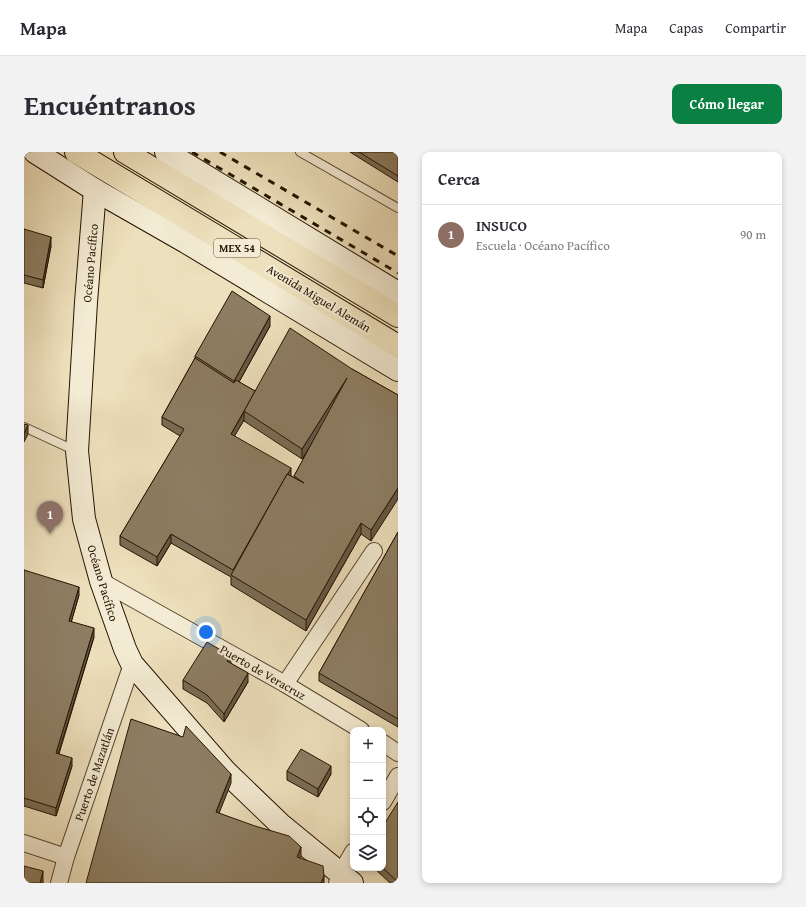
<!DOCTYPE html>
<html lang="es">
<head>
<meta charset="utf-8">
<style>
	body { margin:0; font-family:"Gentium Book Plus",serif; background:#f2f2f3; color:#2b2b33 }
	.controls { position:absolute; right:12px; bottom:12px; display:grid; overflow:hidden; border-radius:8px; box-shadow:0 2px 6px #0003 }
	.controls button { width:36px; height:36px; display:grid; place-items:center; padding:0; border:0; border-bottom:1px solid #e1e1e2; background:#fff; color:#2b2b33; font:20px sans-serif }
	.you { position:absolute; left:182px; top:480px; width:14px; height:14px; margin:-10px; border:3px solid #fff; border-radius:50%; background:#1a73e8; box-shadow:0 0 0 6px #1a73e833 }
	.badge { display:grid; place-items:center; width:26px; height:26px; border-radius:50%; background:#0b8043; color:#fff; font-size:13px; font-weight:700 }
	.pin { position:absolute; translate:-50% -33px; filter:drop-shadow(0 1px 2px #0008) }
	.pin::after { content:''; position:absolute; top:21px; width:14px; height:12px; background:inherit; clip-path:polygon(0 0,100% 0,50% 100%) }
	.list { margin:0; padding:0; list-style:none }
	h2 { display:flex; justify-content:space-between; align-items:center; height:52px; margin:0; padding:0 16px; font-size:17px }
	h2 small { font-size:13px; font-weight:400; color:#7c7c81 }
	.list li { display:grid; grid-template-columns:26px 1fr auto; gap:12px; align-items:center; box-sizing:border-box; height:60px; padding:0 16px; border-top:1px solid #e1e1e2 }
	.list b { display:block; font-size:15px; white-space:nowrap }
	.list p { margin:0; font-size:13px; white-space:nowrap; color:#7c7c81 }
	.list em { font-size:13px; font-style:normal; color:#7c7c81 }
	.icon { flex:none; width:22px; height:22px; fill:none; stroke:currentColor; stroke-width:2; stroke-linecap:round; stroke-linejoin:round }
	.map { position:relative; flex:none; width:374px; height:731px; overflow:hidden; border-radius:8px }
	header { display:flex; align-items:center; gap:24px; box-sizing:border-box; height:56px; padding:0 20px; background:#fff; border-bottom:1px solid #e1e1e2 }
	header strong { font-size:19px }
	nav { display:flex; gap:22px; margin-inline-start:auto; font-size:14px }
	.intro { display:flex; align-items:center; justify-content:space-between; box-sizing:border-box; height:96px; padding:0 24px }
	h1 { margin:0; font-size:28px }
	.button { padding:10px 18px; border-radius:8px; background:#0b8043; color:#fff; font-size:14px; font-weight:700 }
	main { display:flex; gap:24px; padding:0 24px }
	aside { flex:1; background:#fff; border-radius:8px; box-shadow:0 2px 6px #0003 }
	.map>svg:first-child { display:block }
	.lines { fill:none; stroke-linecap:round; stroke-linejoin:round }
	.lane-casing { stroke:#56462f; stroke-width:10 }
	.street-casing { stroke:#56462f; stroke-width:18 }
	.secondary-casing { stroke:#241200; stroke-width:24 }
	.highway-casing { stroke:#241200; stroke-width:24 }
	.lane { stroke:#f3ebd3; stroke-width:8 }
	.street { stroke:#f3ebd3; stroke-width:16 }
	.secondary { stroke:#f3ebd3; stroke-width:22 }
	.highway { stroke:#ede0bc; stroke-width:22 }
	.rail { stroke:#241200; stroke-width:3; stroke-dasharray:7 7; stroke-linecap:butt }
	.wall { fill:#796c54; stroke:#241200; fill-rule:evenodd }
	.shaded-wall { fill:#635845; stroke:#241200 }
	.building { fill:#8d7d62; stroke:#241200 }
	.labels { text-anchor:middle; dominant-baseline:central; stroke-width:4; stroke-linejoin:round; paint-order:stroke }
	.shield { fill:#f3ebd3; stroke:#62533f; stroke-width:1 }
	.shield-label { font-size:11px; font-weight:bold; fill:#241200 }
	.street-label { font-size:12px; fill:#241200; stroke:#f3ebd3 }
</style>
</head>
<body>
<header>
<strong>Mapa</strong>
<nav><a>Mapa</a><a>Capas</a><a>Compartir</a></nav>
</header>
<div class="intro"><h1>Encuéntranos</h1><a class="button">Cómo llegar</a></div>
<main>
<div class="map">
<svg width="374" height="731" viewBox="0 0 374 731">
	<rect width="100%" height="100%" fill="#ede0bc"/>
	<filter id="stains"><feTurbulence type="fractalNoise" baseFrequency=".005" numOctaves="4"/><feColorMatrix values="0 0 0 0 .2 0 0 0 0 .09 0 0 0 0 .02 0 0 0 .5 -.17"/></filter>
	<radialGradient id="worn" r=".72"><stop offset=".6" stop-color="#630" stop-opacity="0"/><stop offset="1" stop-color="#630" stop-opacity=".3"/></radialGradient>
	<g class="lines">
		<!-- lane casing -->
		<g class="lane-casing">
			<g id="lane">
				<polyline points="276,0 374,56"/>
				<polyline points="0,275 52,299"/>
			</g>
		</g>
		<!-- street casing -->
		<g class="street-casing">
			<g id="street">
				<polyline points="77,429 261,532 337,578"/>
				<polyline points="261,532 350,399"/>
				<polyline points="359,591 374,601"/>
				<polyline points="359,650 374,624"/>
				<polyline points="0,691 42,705"/>
				<polyline points="35,731 42,705 108,512"/>
				<polyline points="313,731 317,721 329,700"/>
			</g>
		</g>
		<!-- secondary casing -->
		<g class="secondary-casing">
			<g id="secondary">
				<polyline points="11,0 71,38 162,90 374,218"/>
				<polyline points="142,0 374,141"/>
				<polyline points="71,38 62,150 53,299 60,367 77,429 101,497 108,512 202,620 256,672 328,731"/>
			</g>
		</g>
		<!-- highway casing -->
		<g class="highway-casing">
			<g id="highway">
				<polyline points="52,0 205,92 374,194"/>
				<polyline points="101,0 374,164"/>
			</g>
		</g>
		<!-- lane -->
		<use href="#lane" class="lane"/>
		<!-- street -->
		<use href="#street" class="street"/>
		<!-- secondary -->
		<use href="#secondary" class="secondary"/>
		<!-- highway -->
		<use href="#highway" class="highway"/>
		<!-- rail -->
		<g class="rail">
			<polyline points="168,0 374,121"/>
			<polyline points="196,0 374,104"/>
		</g>
	</g>
	<!-- wall -->
	<g class="wall">
		<polygon points="326,0 374,0 374,30"/>
		<polygon points="0,77 27,94 19,136 0,131"/>
		<path d="M246 174 215 230 231 239 328 217 374 243 347 389 337 382 282 479 207 433V425L147 391 133 414 96 393V384L156 284 138 273V265L171 206V204ZM220 268V269L278 307 284 299 270 324V326L210 284Z"/>
		<polygon points="374,380 374,575 295,529 295,521"/>
		<polygon points="0,418 55,443 47,470 70,485 35,602 48,614 32,664 0,654"/>
		<polygon points="207,511 224,530 200,570 183,551 159,537 159,528"/>
		<polygon points="263,619 307,622 294,645 263,628"/>
		<polygon points="374,650 374,731 366,731 350,716 359,716"/>
	</g>
	<!-- shaded-wall -->
	<g class="shaded-wall">
		<polygon points="27,85 27,94 19,136 19,128"/>
		<polygon points="246,164 246,174 210,239 210,229"/>
		<polygon points="323,226 323,237 278,307 278,297"/>
		<polygon points="220,260 220,268 207,290 207,282"/>
		<polygon points="4,273 4,282 0,290 0,282"/>
		<polygon points="267,316 267,325 210,425"/>
		<polygon points="374,336 374,347 347,389 347,378"/>
		<polygon points="337,371 337,382 282,479 282,468"/>
		<polygon points="147,382 147,391 133,414 133,405"/>
		<polygon points="55,435 55,443 45,478 45,469"/>
		<polygon points="70,476 70,485 32,609 32,601"/>
		<polygon points="207,504 207,512 203,509"/>
		<polygon points="224,521 224,530 200,570 200,562"/>
		<polygon points="48,606 48,614 32,664 32,656"/>
		<polygon points="307,614 307,622 294,645 294,637"/>
		<polygon points="207,622 207,631 192,669 192,660"/>
		<polygon points="277,695 277,704 273,714 273,705"/>
		<polygon points="19,719 19,731 16,731"/>
		<polygon points="300,724 300,731 297,731"/>
	</g>
	<!-- building -->
	<g class="building">
		<polygon points="335,0 374,0 374,24"/>
		<polygon points="0,77 27,85 19,128 0,123"/>
		<polygon points="208,139 246,164 210,229 171,204"/>
		<polygon points="266,176 328,217 374,243 374,336 347,378 337,371 282,468 207,423 263,322 280,331 270,324 323,226 278,297 220,259"/>
		<polygon points="171,206 210,231 212,228 231,239 220,259 207,282 267,316 264,322 263,322 209,418 147,382 133,405 96,384 160,277 138,265"/>
		<polygon points="0,272 4,273 0,282"/>
		<polygon points="374,380 374,567 295,521"/>
		<polygon points="0,418 55,435 45,469 70,476 32,601 48,606 32,656 0,646"/>
		<polygon points="183,490 207,504 203,509 224,521 200,562 183,543 159,528"/>
		<polygon points="107,567 159,585 162,574 207,622 192,660 231,674 265,684 277,695 273,705 299,714 300,724 297,731 62,731"/>
		<polygon points="277,597 307,614 294,637 263,619"/>
		<polygon points="374,650 374,730 359,716 359,674"/>
		<polygon points="0,714 19,719 16,731 0,731"/>
	</g>
	<g class="labels">
		<!-- shield labels -->
		<rect class="shield" x="190" y="87" width="46" height="18" rx="3"/>
		<g class="shield-label">
			<text x="213" y="96">MEX 54</text>
		</g>
		<!-- street labels -->
		<g class="street-label">
			<text transform="translate(66 111) rotate(-85)">Océano Pacífico</text>
			<text transform="translate(295 146) rotate(31)">Avenida Miguel Alemán</text>
			<text transform="translate(79 431) rotate(73)">Océano Pacífico</text>
			<text transform="translate(239 520) rotate(30)">Puerto de Veracruz</text>
			<text transform="translate(70 622) rotate(-71)">Puerto de Mazatlán</text>
		</g>
	</g>
	<rect width="100%" height="100%" filter="url(#stains)"/>
	<rect width="100%" height="100%" fill="url(#worn)"/>
</svg>
<div class="controls">
<button>+</button>
<button>−</button>
<button><svg class="icon" aria-label="locate" viewBox="0 0 24 24"><circle cx="12" cy="12" r="6"/><path d="M12 2v4M12 18v4M2 12h4M18 12h4"/></svg></button>
<button><svg class="icon" aria-label="layers" viewBox="0 0 24 24"><path d="M12 4l9 5-9 5-9-5zM3 14l9 5 9-5"/></svg></button>
</div>
<div class="you"></div>
<div class="pin badge" style="left:26px;top:382px;background:#8d6e63">1</div>
</div>
<aside>
<h2>Cerca<small></small></h2>
<ul class="list">
<li><span class="badge" style="background:#8d6e63">1</span><div><b>INSUCO</b><p>Escuela · Océano Pacífico</p></div><em>90 m</em></li>
</ul>
</aside>
</main>
</body>
</html>
